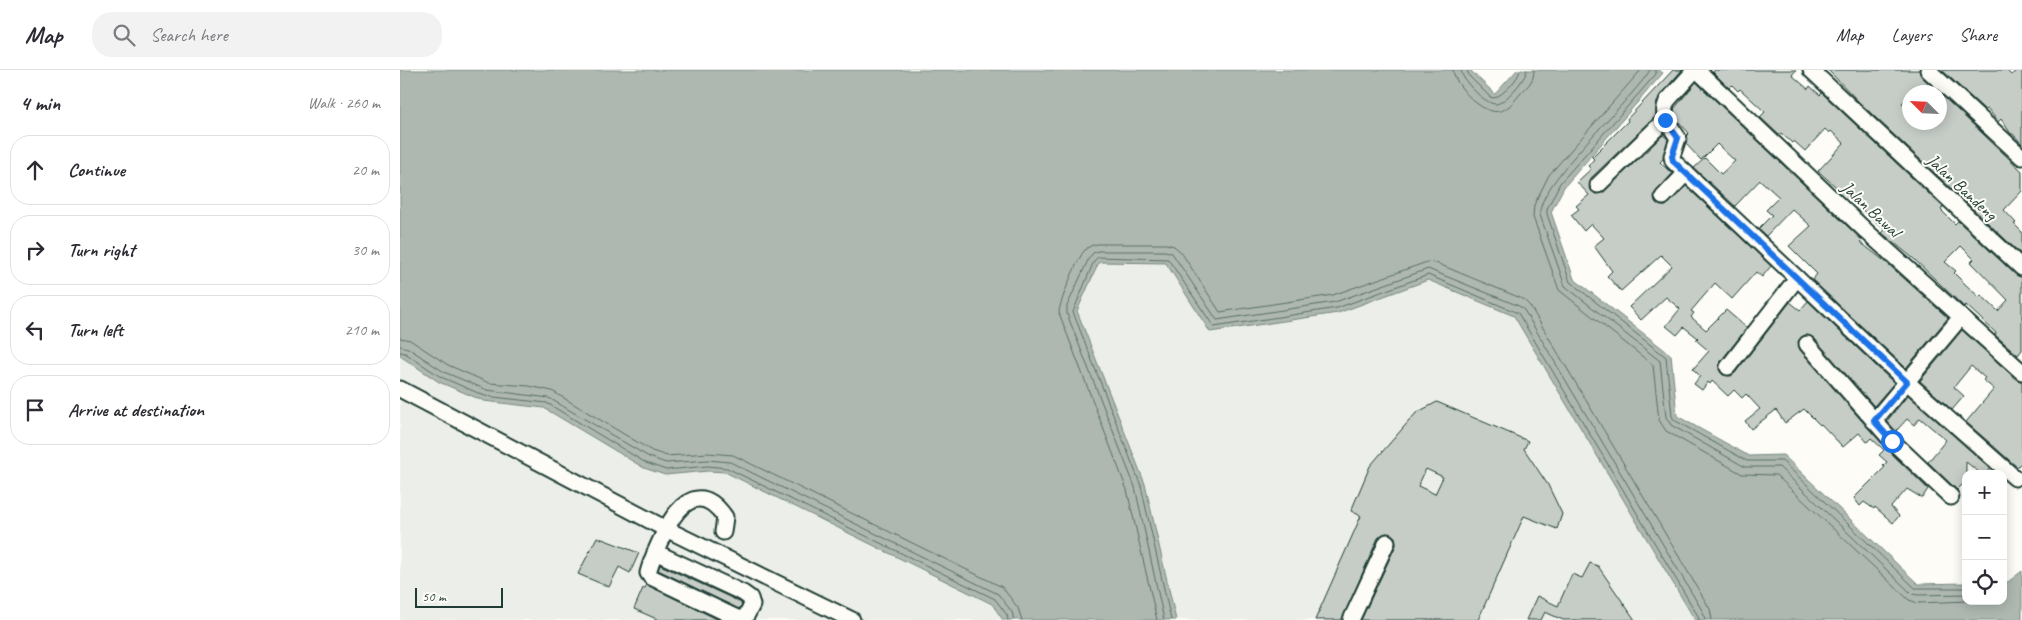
<!DOCTYPE html>
<html lang="en">
<head>
<meta charset="utf-8">
<style>
	body { margin:0; font-family:Caveat,sans-serif; background:#f2f2f3; color:#2b2b33 }
	.controls { position:absolute; right:15px; bottom:15px; display:grid; overflow:hidden; border-radius:10px; box-shadow:0 2px 12px #0003 }
	.controls button { width:45px; height:45px; display:grid; place-items:center; padding:0; border:0; border-bottom:1px solid #e1e1e2; background:#fff; color:#2b2b33; font:25px sans-serif }
	.compass { position:absolute; left:1502px; top:15px; width:45px; height:45px; border-radius:50%; background:#fff; box-shadow:0 2px 12px #0003; rotate:294deg }
	.scale { position:absolute; left:15px; bottom:12px; width:88px; box-sizing:border-box; padding-left:5px; border:2px solid #1f3d34; border-top:0; font-size:14px; line-height:18px; white-space:nowrap; color:#1f3d34; -webkit-text-stroke:4px #fdfcf7; paint-order:stroke }
	.stop { position:absolute; width:15px; height:15px; margin:-11px; border:4px solid #1a73e8; border-radius:50%; background:#fff }
	.stop.end { background:#1a73e8; border-color:#fff; box-shadow:0 1px 5px #0008 }
	.list { margin:0; padding:0; list-style:none }
	h2 { display:flex; justify-content:space-between; align-items:center; height:65px; margin:0; padding:0 20px; font-size:21px }
	h2 small { font-size:16px; font-weight:400; color:#7c7c81 }
	.list li { display:grid; grid-template-columns:32px 1fr auto; gap:15px; align-items:center; box-sizing:border-box; height:70px; margin:0 10px 10px; padding:0 10px; border:1px solid #e1e1e2; border-radius:20px }
	.list b { display:block; font-size:19px; white-space:nowrap }
	.list em { font-size:16px; font-style:normal; color:#7c7c81 }
	.icon { flex:none; width:28px; height:28px; fill:none; stroke:currentColor; stroke-width:2; stroke-linecap:round; stroke-linejoin:round }
	.map { position:relative; flex:none; width:1622px; height:550px; overflow:hidden }
	header { display:flex; align-items:center; gap:30px; box-sizing:border-box; height:70px; padding:0 25px; background:#fff; border-bottom:1px solid #e1e1e2 }
	header strong { font-size:24px }
	nav { display:flex; gap:28px; margin-inline-start:auto; font-size:18px }
	.search { width:350px; height:45px; background:#f2f2f3; display:flex; align-items:center; gap:12px; box-sizing:border-box; padding:0 18px; border-radius:20px; color:#7c7c81; font-size:19px }
	main { display:flex }
	aside { flex:1; background:#fff }
	.map>svg:first-child { display:block }
	.built { fill:#eceee9 }
	.water { fill:#aeb8b1; stroke:#75877f }
	.lines { fill:none; stroke-linecap:round; stroke-linejoin:round }
	.shore { stroke:#586e66; stroke-width:1 }
	.building { fill:#c6cdc7; stroke:#1f3d34; fill-rule:evenodd }
	.minor-casing { stroke:#1f3d34; stroke-width:19 }
	.minor { stroke:#fdfcf7; stroke-width:15 }
	.route { stroke:#1a73e8; stroke-width:6 }
	.labels { text-anchor:middle; dominant-baseline:central; stroke-width:4; stroke-linejoin:round; paint-order:stroke }
	.street-label { font-size:18px; fill:#1f3d34; stroke:#fdfcf7 }
</style>
</head>
<body>
<header>
<strong>Map</strong>
<div class="search"><svg class="icon" aria-label="search" viewBox="0 0 24 24"><circle cx="10" cy="10" r="6"/><path d="M15 15l6 6"/></svg>Search here</div>
<nav><a>Map</a><a>Layers</a><a>Share</a></nav>
</header>
<main>
<aside>
<h2>4 min<small>Walk · 260 m</small></h2>
<ul class="list">
<li><svg class="icon" aria-label="ahead" viewBox="0 0 24 24"><path d="M12 20V5M6 11l6-6 6 6"/></svg><div><b>Continue</b></div><em>20 m</em></li>
<li><svg class="icon" aria-label="right" viewBox="0 0 24 24"><path d="M7 20v-9h11M14 6l5 5-5 5"/></svg><div><b>Turn right</b></div><em>30 m</em></li>
<li><svg class="icon" aria-label="left" viewBox="0 0 24 24"><path d="M17 20v-9H6M10 6l-5 5 5 5"/></svg><div><b>Turn left</b></div><em>210 m</em></li>
<li><svg class="icon" aria-label="arrive" viewBox="0 0 24 24"><path d="M6 21V4h12l-3 4 3 4H6"/></svg><div><b>Arrive at destination</b></div></li>
</ul>
</aside>
<div class="map">
<svg width="1622" height="550" viewBox="0 0 1622 550">
	<rect width="100%" height="100%" fill="#fdfcf7"/>
	<filter id="ink" filterUnits="userSpaceOnUse"><feTurbulence type="fractalNoise" baseFrequency=".02" numOctaves="2"/><feDisplacementMap in="SourceGraphic" scale="10" xChannelSelector="R" yChannelSelector="G"/><feConvolveMatrix kernelMatrix="1 2 1 2 8 2 1 2 1" color-interpolation-filters="sRGB"/></filter>
	<g filter="url(#ink)">
		<!-- built -->
		<g class="built">
			<polygon points="690,156 1032,189 1152,253 1355,550 745,550 649,240"/>
			<polygon points="0,286 39,312 127,335 144,338 163,348 308,401 325,402 592,534 603,550 0,550"/>
		</g>
		<!-- water -->
		<polygon class="water" points="0,0 1070,0 1095,24 1117,0 1259,0 1263,3 1164,117 1151,142 1174,209 1271,285 1277,346 1349,386 1383,385 1518,514 1566,513 1566,531 1603,531 1603,512 1608,512 1622,501 1622,550 1295,550 1114,246 1028,210 938,243 810,262 766,193 699,192 677,241 745,414 776,550 603,550 592,534 325,402 308,401 265,405 244,398 144,338 84,331 39,312 0,286"/>
		<g class="lines">
			<!-- shore -->
			<g class="shore">
				<path d="M1053 0C1054 15 1083 46 1100 41 1109 39 1115 30 1121 23 1128 16 1134 11 1134 0"/>
				<path d="M1061 0C1061 10 1086 35 1096 34 1105 33 1126 9 1127 0"/>
				<path d="M1067 0 1069 6 1090 27 1094 28C1103 25 1119 9 1120 0"/>
				<polyline points="1241,0 1149,105 1134,135 1133,147 1159,220 1253,295 1259,350 1266,361 1342,404 1376,405 1509,530 1518,533 1569,531"/>
				<path d="M1250 0C1232 31 1136 114 1140 145L1165 216 1260 291 1266 347 1271 355 1345 397H1379L1512 524 1518 525 1566 524"/>
				<polyline points="1256,0 1256,4 1160,113 1147,139 1147,144 1170,212 1266,287 1272,346 1274,350 1347,391 1382,391 1515,518 1566,518"/>
				<polyline points="0,268 10,270 48,295 89,313 129,316 152,321 252,381 267,386 308,383 333,385 602,517 618,538 622,550"/>
				<polyline points="0,276 8,278 44,302 87,320 149,328 249,387 266,393 308,390 330,392 598,524 612,542 614,550"/>
				<polyline points="0,282 5,283 41,307 85,326 147,333 246,393 266,400 308,396 327,398 595,529 607,545 608,550"/>
				<path d="M757 550 727 420 659 243C659 233 677 190 684 181 687 177 692 175 697 174H766L774 176 781 182 820 242 933 225 1027 192 1036 193 1123 229 1130 236 1310 539 1312 550"/>
				<polyline points="764,550 735,417 667,244 667,236 689,188 693,183 698,181 765,181 772,183 817,250 935,232 1028,199 1119,236 1124,240 1303,542 1305,550"/>
				<polyline points="771,550 741,416 673,242 694,191 698,187 768,189 814,257 937,238 1028,205 1118,243 1298,546 1299,550"/>
			</g>
		</g>
		<!-- building -->
		<g class="building">
			<polygon points="1273,0 1282,0 1260,25 1256,36 1256,46 1191,108 1189,118 1195,124 1204,122 1263,65 1268,69 1263,89 1260,92 1272,104 1254,124 1256,133 1261,136 1266,136 1286,116 1371,196 1362,207 1356,202 1332,229 1315,213 1291,241 1294,243 1291,247 1306,260 1326,240 1347,258 1320,292 1319,300 1323,305 1331,306 1335,303 1390,232 1400,240 1408,231 1494,313 1474,336 1414,268 1405,265 1398,271 1400,280 1468,358 1486,378 1528,419 1522,428 1507,419 1491,437 1499,446 1493,453 1475,437 1474,439 1464,432 1460,436 1454,428 1485,397 1483,396 1487,392 1479,385 1484,380 1471,368 1467,372 1459,363 1443,377 1421,354 1420,355 1404,339 1385,353 1376,340 1351,359 1345,351 1360,339 1346,324 1342,328 1334,320 1328,326 1312,311 1310,314 1308,312 1302,320 1294,314 1300,306 1293,299 1309,281 1296,270 1298,268 1284,257 1277,265 1266,256 1280,239 1266,227 1241,250 1229,237 1272,196 1261,185 1221,221 1207,206 1212,201 1194,176 1204,168 1191,154 1184,161 1171,145 1179,139 1176,136 1189,125 1177,112 1191,99 1188,96 1194,89 1192,87 1228,51 1227,49"/>
			<path d="M1315 0H1396L1392 5 1408 19 1410 16 1420 25 1422 23 1543 137 1541 140 1555 154 1558 151 1616 205 1622 207V280L1618 285 1595 265 1596 263 1566 235 1564 237 1514 189 1482 163 1485 160 1418 101 1444 73 1431 61 1429 63 1425 59 1405 81 1394 71 1392 73 1381 63 1379 65 1360 47 1365 42 1340 19 1338 21 1332 15 1329 18 1313 2ZM1561 176 1574 189 1571 192 1608 230 1598 241 1581 225 1579 227 1564 213 1554 203 1556 201 1545 192Z"/>
			<polygon points="1428,0 1519,0 1522,7 1539,22 1510,22 1510,25 1502,33 1510,40 1510,52 1540,52 1540,23 1622,101 1622,121 1604,140 1616,153 1614,154 1622,162 1622,185 1459,32"/>
			<polygon points="1542,0 1606,0 1611,5 1618,0 1622,0 1622,74 1613,64 1611,64 1601,49 1598,52 1588,39 1585,40"/>
			<polygon points="1296,12 1462,170 1460,172 1487,193 1548,248 1506,298 1412,210 1417,204 1389,176 1411,156 1392,139 1366,166 1358,159 1372,145 1366,140 1379,127 1360,110 1335,136 1294,98 1305,88 1321,104 1335,91 1317,74 1301,90 1286,74 1287,65 1289,63 1277,50 1274,39"/>
			<polygon points="1562,260 1616,309 1622,312 1622,392 1617,397 1566,352 1594,319 1583,310 1585,308 1571,296 1554,317 1564,326 1552,340 1520,311"/>
			<polygon points="1508,325 1590,398 1586,404 1581,404 1566,392 1566,411 1557,420 1528,392 1546,370 1520,348 1514,355 1507,349 1496,361 1487,351"/>
			<path d="M1037 332 1128 371 1124 379 1148 415 1162 444 1157 459 1124 446 1078 550H961L996 475 995 467 987 463 978 468 942 550H915L961 446 951 441 970 396 1016 343ZM1026 399 1043 407 1035 424 1018 416Z"/>
			<polygon points="197,467 239,483 230,503 219,497 209,517 178,504"/>
			<polygon points="1190,493 1198,496 1235,550 1163,550 1145,542 1141,550 1126,550 1137,526 1158,536 1172,504 1182,508"/>
			<polygon points="260,495 338,531 342,534 339,539 258,500"/>
			<polygon points="247,515 319,550 259,550 234,539 243,518 245,518"/>
		</g>
		<g class="lines">
			<!-- minor casing -->
			<g class="minor-casing">
				<g id="minor">
					<path d="M1295 0 1267 31C1260 47 1270 55 1278 68L1272 86 1273 91 1507 312 1615 408"/>
					<polyline points="1297,0 1466,161 1622,302"/>
					<polyline points="1411,0 1622,198"/>
					<polyline points="1528,0 1622,87"/>
					<polyline points="1198,115 1265,50"/>
					<polyline points="1263,127 1286,103"/>
					<polyline points="1407,274 1492,371 1551,427"/>
					<polyline points="1328,297 1397,208"/>
					<path d="M0 319 266 459C281 431 302 414 325 447L323 462"/>
					<polyline points="1474,351 1561,247"/>
					<path d="M255 482 343 523 350 528 352 535 345 548H337L251 507 248 503C252 487 259 473 266 459L452 550"/>
					<polyline points="951,550 987,472"/>
				</g>
			</g>
			<!-- minor -->
			<use href="#minor" class="minor"/>
		</g>
	</g>
	<g class="lines" filter="url(#ink)">
		<!-- route -->
		<polyline class="route" points="1265,50 1278,68 1272,86 1273,91 1507,312 1474,351 1492,371"/>
	</g>
	<g class="labels">
		<!-- street labels -->
		<g class="street-label">
			<text transform="translate(1562 117) rotate(43)">Jalan Bandeng</text>
			<text transform="translate(1471 139) rotate(43)">Jalan Bawal</text>
		</g>
	</g>
</svg>
<div class="controls">
<button>+</button>
<button>−</button>
<button><svg class="icon" aria-label="locate" viewBox="0 0 24 24"><circle cx="12" cy="12" r="6"/><path d="M12 2v4M12 18v4M2 12h4M18 12h4"/></svg></button>
</div>
<svg class="compass" viewBox="-18 -18 36 36"><path d="M0-13l5 13h-10z" fill="#e53935"/><path d="M0 13l5-13h-10z" fill="#7c7c81"/></svg>
<div class="scale">50 m</div>
<div class="stop" style="left:1492px;top:371px"></div>
<div class="stop end" style="left:1265px;top:50px"></div>
</div>
</main>
</body>
</html>
